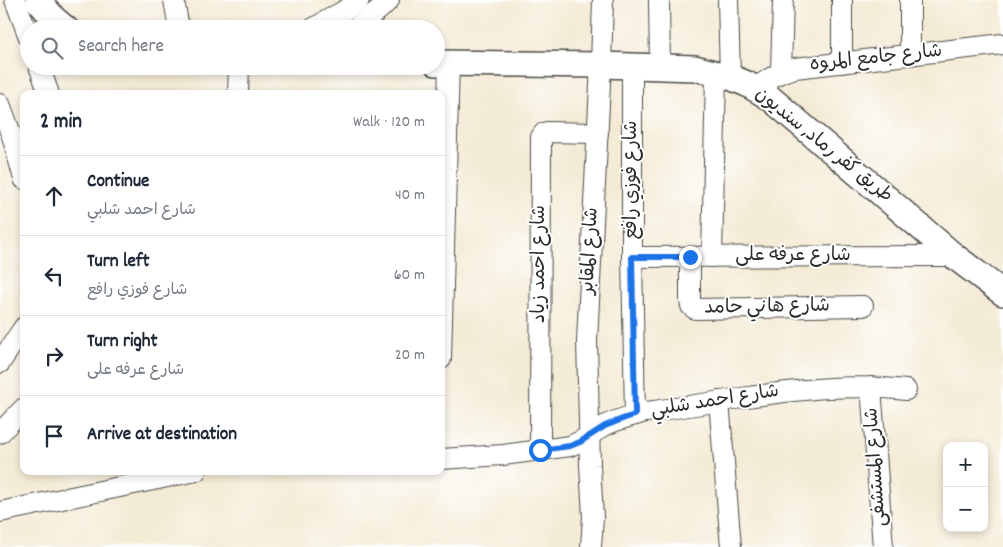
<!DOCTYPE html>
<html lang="en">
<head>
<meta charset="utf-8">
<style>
	body { margin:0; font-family:Dekko,"Playpen Sans Arabic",sans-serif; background:#f2f2f3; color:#1f2937 }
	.controls { position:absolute; right:15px; bottom:15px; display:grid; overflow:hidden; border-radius:10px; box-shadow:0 2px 8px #0003 }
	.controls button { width:45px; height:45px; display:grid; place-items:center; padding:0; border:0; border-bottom:1px solid #e0e1e3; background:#fff; color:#1f2937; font:25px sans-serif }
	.stop { position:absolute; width:15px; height:15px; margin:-11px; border:4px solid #1a73e8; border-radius:50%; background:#fff }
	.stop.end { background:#1a73e8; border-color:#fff; box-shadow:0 1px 5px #0008 }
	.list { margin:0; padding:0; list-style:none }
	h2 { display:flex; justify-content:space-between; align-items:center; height:65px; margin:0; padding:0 20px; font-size:21px }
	h2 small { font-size:16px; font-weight:400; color:#747a83 }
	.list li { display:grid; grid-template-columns:32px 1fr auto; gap:15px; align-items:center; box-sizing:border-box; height:80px; padding:0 20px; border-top:1px solid #e0e1e3 }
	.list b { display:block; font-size:19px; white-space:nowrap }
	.list p { margin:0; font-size:16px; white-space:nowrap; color:#747a83 }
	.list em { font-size:16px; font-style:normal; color:#747a83 }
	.icon { flex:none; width:28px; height:28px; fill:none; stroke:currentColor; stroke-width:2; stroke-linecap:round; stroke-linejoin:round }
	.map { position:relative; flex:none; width:1003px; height:547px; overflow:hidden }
	.search { position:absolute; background:#fff; box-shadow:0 2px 8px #0003; left:20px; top:20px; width:425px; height:55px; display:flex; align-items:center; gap:12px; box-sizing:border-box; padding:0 18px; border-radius:28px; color:#747a83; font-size:19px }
	.panel { position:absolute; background:#fff; box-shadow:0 2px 8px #0003; left:20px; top:90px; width:425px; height:385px; border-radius:10px }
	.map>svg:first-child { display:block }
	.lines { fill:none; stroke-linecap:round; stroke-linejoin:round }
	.minor-casing { stroke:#494844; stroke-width:22 }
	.tertiary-casing { stroke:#494844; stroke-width:28 }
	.minor { stroke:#fff; stroke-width:20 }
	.tertiary { stroke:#fff; stroke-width:25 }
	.route { stroke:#1a73e8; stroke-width:6 }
	.labels { text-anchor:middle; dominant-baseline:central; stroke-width:4; stroke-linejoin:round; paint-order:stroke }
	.street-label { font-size:19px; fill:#2b2b2b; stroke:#fff }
</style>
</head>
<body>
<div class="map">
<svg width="1003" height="547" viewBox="0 0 1003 547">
	<rect width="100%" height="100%" fill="#fff"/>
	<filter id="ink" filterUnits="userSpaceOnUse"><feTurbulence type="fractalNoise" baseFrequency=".02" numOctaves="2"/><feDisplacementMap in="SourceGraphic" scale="10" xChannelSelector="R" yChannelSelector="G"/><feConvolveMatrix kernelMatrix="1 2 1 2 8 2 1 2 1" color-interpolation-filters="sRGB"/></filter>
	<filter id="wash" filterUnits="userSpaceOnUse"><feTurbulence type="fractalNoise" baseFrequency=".0096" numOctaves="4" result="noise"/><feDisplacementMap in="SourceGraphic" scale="20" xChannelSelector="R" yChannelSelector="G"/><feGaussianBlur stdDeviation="1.12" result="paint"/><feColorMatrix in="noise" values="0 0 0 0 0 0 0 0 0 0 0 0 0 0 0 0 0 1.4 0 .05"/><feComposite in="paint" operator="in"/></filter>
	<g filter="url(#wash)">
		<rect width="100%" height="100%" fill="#f4ebd5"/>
	</g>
	<g filter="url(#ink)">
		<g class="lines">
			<!-- minor casing -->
			<g class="minor-casing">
				<g id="minor">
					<polyline points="15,0 29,37"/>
					<polyline points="174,0 179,29"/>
					<polyline points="659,0 660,67"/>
					<polyline points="728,0 730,77"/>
					<polyline points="842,0 842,63"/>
					<polyline points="910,0 910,55"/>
					<polyline points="312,29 347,9 359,0"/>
					<polyline points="354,29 381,8 389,0"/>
					<polyline points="39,66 49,94"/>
					<polyline points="632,66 632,257 635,415"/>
					<polyline points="781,72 783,0"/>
					<path d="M755 89C768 78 779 72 795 68L1003 44"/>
					<polyline points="238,94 239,66"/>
					<polyline points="0,104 13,139 24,179"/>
					<polyline points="632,257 954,256"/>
					<polyline points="690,257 690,301 691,306 695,309 863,306"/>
					<polyline points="712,257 716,73"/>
					<polyline points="441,359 449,63"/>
					<polyline points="0,363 24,327"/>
					<polyline points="871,387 883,547"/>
					<polyline points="719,401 731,547"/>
					<polyline points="0,433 24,408"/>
					<polyline points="540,450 541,137 544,133 547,132 598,133"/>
					<path d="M441 459 503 455 570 446C583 441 593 433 604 426 617 419 632 416 646 412 677 408 709 403 741 398 796 390 851 383 906 390"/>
					<polyline points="0,512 196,471"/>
					<polyline points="591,547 593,517 590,465 587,341 601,65 603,0"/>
				</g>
			</g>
			<!-- tertiary casing -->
			<g class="tertiary-casing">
				<g id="tertiary">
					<polyline points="38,0 54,19 66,29"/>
					<polyline points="436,63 601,65 695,68 730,77 747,84 769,97 954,256 1003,293"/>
				</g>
			</g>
			<!-- minor -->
			<use href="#minor" class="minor"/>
			<!-- tertiary -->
			<use href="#tertiary" class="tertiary"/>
		</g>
	</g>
	<g class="lines" filter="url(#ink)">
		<!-- route -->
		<polyline class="route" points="540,450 570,446 580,442 605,426 625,418 635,415 632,257 690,257"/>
	</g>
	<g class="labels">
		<!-- street labels -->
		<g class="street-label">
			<text transform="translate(876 59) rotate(-6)">شارع جامع المروه</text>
			<text transform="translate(823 146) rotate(39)">طريق كفر رماد, سنديون</text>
			<text transform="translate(632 180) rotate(-90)">شارع فوزي رافع</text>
			<text transform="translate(591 251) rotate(-87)">شارع المقابر</text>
			<text x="793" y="256">شارع عرفه على</text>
			<text transform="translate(540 264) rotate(-90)">شارع احمد زياد</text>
			<text transform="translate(767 308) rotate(-1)">شارع هاني حامد</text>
			<text transform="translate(715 402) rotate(-9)">شارع احمد شلبي</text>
			<text transform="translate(877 467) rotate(-94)">شارع المستشفى</text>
		</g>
	</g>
</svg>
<div class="controls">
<button>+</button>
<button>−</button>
</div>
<div class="stop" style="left:540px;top:450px"></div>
<div class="stop end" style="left:690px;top:257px"></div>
<div class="search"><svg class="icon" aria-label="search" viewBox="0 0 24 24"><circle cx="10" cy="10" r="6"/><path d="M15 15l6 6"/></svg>Search here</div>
<section class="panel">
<h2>2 min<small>Walk · 120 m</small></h2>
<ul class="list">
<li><svg class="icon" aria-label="ahead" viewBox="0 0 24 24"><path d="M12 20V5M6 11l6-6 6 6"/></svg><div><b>Continue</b><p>شارع احمد شلبي</p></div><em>40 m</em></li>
<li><svg class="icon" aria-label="left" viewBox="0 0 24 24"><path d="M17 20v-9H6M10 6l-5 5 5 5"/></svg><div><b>Turn left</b><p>شارع فوزي رافع</p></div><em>60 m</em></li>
<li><svg class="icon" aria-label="right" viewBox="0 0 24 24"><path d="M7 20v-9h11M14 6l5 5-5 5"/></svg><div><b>Turn right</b><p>شارع عرفه على</p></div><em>20 m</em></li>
<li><svg class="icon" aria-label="arrive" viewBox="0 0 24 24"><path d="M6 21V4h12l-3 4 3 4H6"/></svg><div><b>Arrive at destination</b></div></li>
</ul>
</section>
</div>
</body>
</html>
